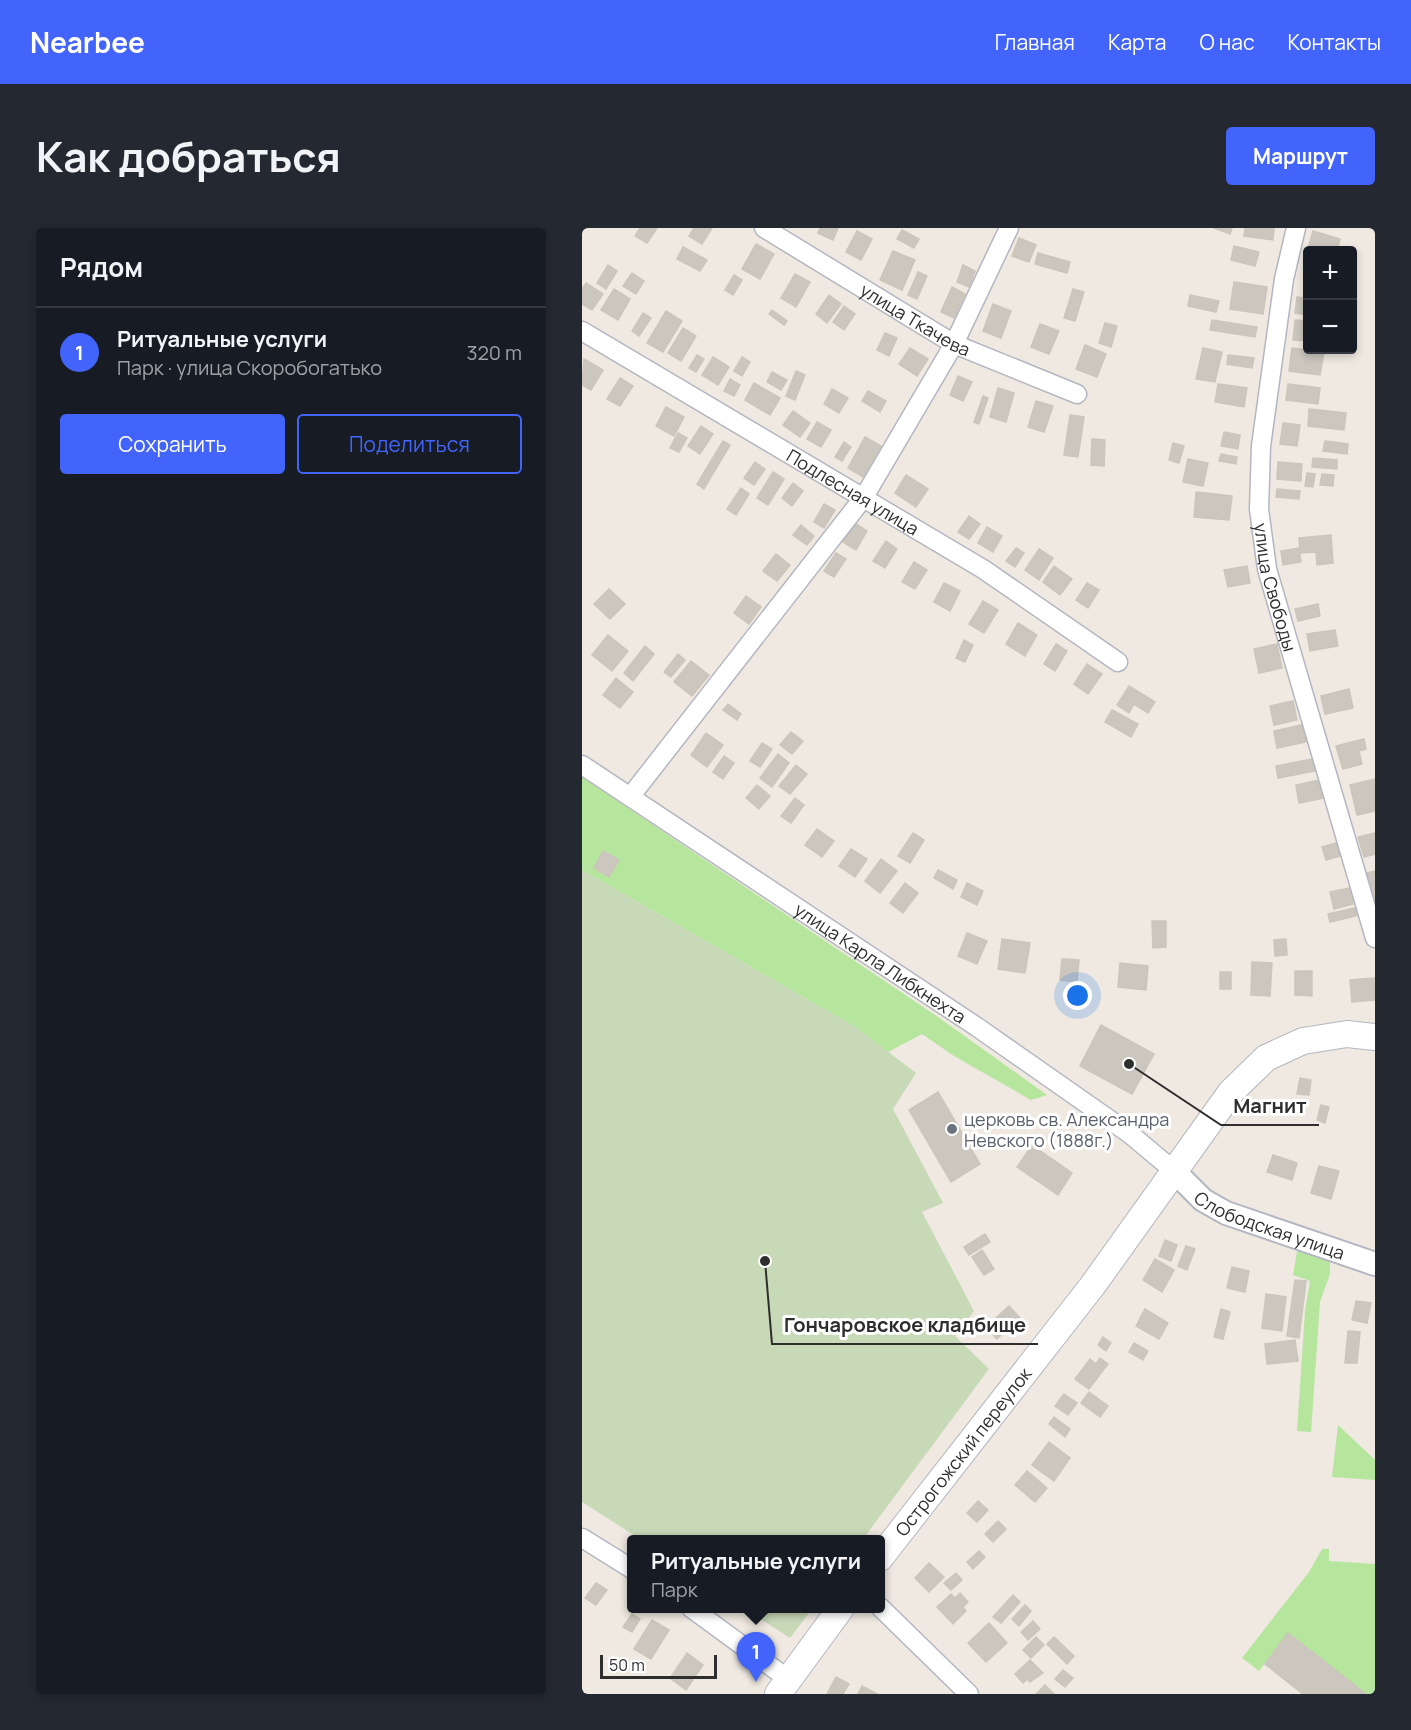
<!DOCTYPE html>
<html lang="ru">
<head>
<meta charset="utf-8">
<style>
	body { margin:0; font-family:Manrope,sans-serif; background:#242831; color:#f1f3f6 }
	.controls { position:absolute; right:18px; top:18px; display:grid; overflow:hidden; border-radius:6px; box-shadow:0 3px 9px #0003 }
	.controls button { width:54px; height:54px; display:grid; place-items:center; padding:0; border:0; border-bottom:2px solid #363941; background:#171b24; color:#f1f3f6; font:30px sans-serif }
	.scale { position:absolute; left:18px; bottom:15px; width:117px; box-sizing:border-box; padding-left:6px; border:3px solid #2e2e2e; border-top:0; font-size:16px; line-height:21px; white-space:nowrap; color:#2e2e2e; -webkit-text-stroke:4px #fff; paint-order:stroke }
	.you { position:absolute; left:496px; top:768px; width:21px; height:21px; margin:-15px; border:4px solid #fff; border-radius:50%; background:#1a73e8; box-shadow:0 0 0 9px #1a73e833 }
	.badge { display:grid; place-items:center; width:39px; height:39px; border-radius:50%; background:#4264fb; color:#fff; font-size:20px; font-weight:700 }
	.pin { position:absolute; translate:-50% -50px; filter:drop-shadow(0 2px 3px #0008) }
	.pin::after { content:''; position:absolute; top:32px; width:21px; height:18px; background:inherit; clip-path:polygon(0 0,100% 0,50% 100%) }
	.popup { position:absolute; left:45px; top:1307px; width:258px; height:78px; box-sizing:border-box; display:grid; place-content:center; border-radius:6px; background:#171b24; filter:drop-shadow(0 2px 4px #0005); font-size:20px; white-space:nowrap; color:#9ea1a6 }
	.popup b { font-size:22px; color:#f1f3f6 }
	.popup::after { content:''; position:absolute; left:50%; top:100%; margin-left:-12px; border:12px solid transparent; border-top-color:#171b24 }
	.list { margin:0; padding:0; list-style:none }
	h2 { display:flex; justify-content:space-between; align-items:center; height:78px; margin:0; padding:0 24px; font-size:26px }
	h2 small { font-size:20px; font-weight:400; color:#9ea1a6 }
	.list li { display:grid; grid-template-columns:39px 1fr auto; gap:18px; align-items:center; box-sizing:border-box; height:90px; padding:0 24px; border-top:2px solid #363941 }
	.list b { display:block; font-size:22px; white-space:nowrap }
	.list p { margin:0; font-size:20px; white-space:nowrap; color:#9ea1a6 }
	.list em { font-size:20px; font-style:normal; color:#9ea1a6 }
	.actions { display:flex; gap:12px; padding:18px 24px }
	.actions a { flex:1; padding:14px 0; border:2px solid #4264fb; border-radius:6px; text-align:center; font-size:21px; color:#4264fb }
	.actions .main { background:#4264fb; color:#fff }
	.map { position:relative; flex:none; width:793px; height:1466px; overflow:hidden; border-radius:6px }
	header { display:flex; align-items:center; gap:36px; box-sizing:border-box; height:84px; padding:0 30px; background:#4264fb; color:#fff }
	header strong { font-size:28px }
	nav { display:flex; gap:33px; margin-inline-start:auto; font-size:21px }
	.intro { display:flex; align-items:center; justify-content:space-between; box-sizing:border-box; height:144px; padding:0 36px }
	h1 { margin:0; font-size:42px }
	.button { padding:15px 27px; border-radius:6px; background:#4264fb; color:#fff; font-size:21px; font-weight:700 }
	main { display:flex; gap:36px; padding:0 36px }
	aside { flex:1; background:#171b24; border-radius:6px; box-shadow:0 3px 9px #0003 }
	.map>svg:first-child { display:block }
	.green { fill:#b6e59e }
	.cemetery { fill:#c8d9b8 }
	.building { fill:#cbc7bf; stroke:#cbc5ba; stroke-width:1.5 }
	.lines { fill:none; stroke-linecap:round; stroke-linejoin:round }
	.minor-casing { stroke:#b4b7c1; stroke-width:21 }
	.tertiary-casing { stroke:#b4b7c1; stroke-width:26 }
	.secondary-casing { stroke:#b4b7c1; stroke-width:28 }
	.minor { stroke:#fff; stroke-width:18 }
	.tertiary { stroke:#fff; stroke-width:22 }
	.secondary { stroke:#fff; stroke-width:26 }
	.worship-dot { fill:#6b7280; stroke:#fff; stroke-width:2 }
	.labels { text-anchor:middle; dominant-baseline:central; stroke-width:6; stroke-linejoin:round; paint-order:stroke }
	.street-label { font-size:18px; fill:#2e2e2e; stroke:#fff }
	.worship-label { font-size:18px; fill:#5b616d; stroke:#fff; text-anchor:start }
	.leader { fill:none; stroke:#2e2e2e; stroke-width:2 }
	.callout-dot { fill:#2e2e2e; stroke:#fff; stroke-width:2 }
	.callout-label { font-size:20px; text-anchor:middle; font-weight:bold; fill:#2e2e2e; stroke:#fff; stroke-width:6; stroke-linejoin:round; paint-order:stroke }
</style>
</head>
<body>
<header>
<strong>Nearbee</strong>
<nav><a>Главная</a><a>Карта</a><a>О нас</a><a>Контакты</a></nav>
</header>
<div class="intro"><h1>Как добраться</h1><a class="button">Маршрут</a></div>
<main>
<aside>
<h2>Рядом<small></small></h2>
<ul class="list">
<li><span class="badge">1</span><div><b>Ритуальные услуги</b><p>Парк · улица Скоробогатько</p></div><em>320 m</em></li>
</ul>
<div class="actions"><a class="main">Сохранить</a><a>Поделиться</a></div>
</aside>
<div class="map">
<svg width="793" height="1466" viewBox="0 0 793 1466">
	<rect width="100%" height="100%" fill="#efe9e1"/>
	<!-- green -->
	<g class="green">
		<polygon points="0,549 356,789 465,867 449,872 372,828 340,806 306,824 275,800 0,642"/>
		<polygon points="716,1018 743,1028 748,1035 748,1046 738,1074 729,1204 715,1203 723,1083 728,1053 711,1047"/>
		<polygon points="756,1197 793,1232 793,1252 750,1249"/>
		<polygon points="740,1321 747,1321 747,1333 793,1336 793,1466 784,1466 706,1405 677,1443 660,1430 727,1344"/>
	</g>
	<!-- cemetery -->
	<g class="cemetery">
		<polygon points="0,642 275,800 334,845 311,881 361,975 340,984 392,1083 373,1108 407,1141 281,1311 58,1311 0,1274"/>
		<polygon points="163,1381 230,1381 208,1410"/>
	</g>
	<!-- building -->
	<g class="building">
		<polygon points="58,0 75,0 65,15 53,8"/>
		<polygon points="112,0 130,0 120,16 107,8"/>
		<polygon points="238,0 256,0 251,12 236,5"/>
		<polygon points="632,0 650,0 648,6"/>
		<polygon points="663,0 692,0 691,12 662,8"/>
		<polygon points="320,2 337,11 332,20 315,11"/>
		<polygon points="275,3 290,11 279,32 264,24"/>
		<polygon points="731,3 758,11 755,22 726,21"/>
		<polygon points="437,10 454,17 447,34 430,28"/>
		<polygon points="174,16 192,26 178,51 160,41"/>
		<polygon points="652,18 677,24 673,38 649,32"/>
		<polygon points="101,19 125,32 118,43 95,31"/>
		<polygon points="311,23 333,32 320,62 298,52"/>
		<polygon points="456,25 488,34 485,45 453,36"/>
		<polygon points="26,37 35,43 24,61 15,55"/>
		<polygon points="381,37 393,43 387,59 375,54"/>
		<polygon points="336,44 345,48 335,71 326,67"/>
		<polygon points="50,45 62,53 54,66 41,58"/>
		<polygon points="213,46 228,54 214,79 199,70"/>
		<polygon points="152,47 160,52 151,67 143,62"/>
		<polygon points="652,54 685,59 681,86 648,81"/>
		<polygon points="4,55 21,66 10,82 0,76 0,61"/>
		<polygon points="370,59 383,66 372,90 359,84"/>
		<polygon points="32,61 48,71 36,92 19,82"/>
		<polygon points="491,61 502,64 493,93 482,90"/>
		<polygon points="247,67 259,76 245,95 234,86"/>
		<polygon points="608,67 637,73 634,84 606,78"/>
		<polygon points="715,69 726,71 726,87 713,85"/>
		<polygon points="411,76 429,83 419,110 401,103"/>
		<polygon points="262,78 273,86 262,102 251,94"/>
		<polygon points="190,82 205,93 202,97 187,86"/>
		<polygon points="84,83 100,93 81,124 65,115"/>
		<polygon points="61,85 69,90 57,108 50,103"/>
		<polygon points="630,92 675,99 673,109 628,102"/>
		<polygon points="713,92 726,93 726,113 711,112"/>
		<polygon points="523,95 535,98 529,119 517,115"/>
		<polygon points="458,96 477,103 467,126 449,119"/>
		<polygon points="101,100 114,108 99,133 86,125"/>
		<polygon points="303,105 315,110 307,128 295,122"/>
		<polygon points="503,117 524,126 515,149 494,141"/>
		<polygon points="328,120 346,131 335,148 317,136"/>
		<polygon points="621,120 640,124 633,154 614,151"/>
		<polygon points="710,120 742,124 738,147 707,143"/>
		<polygon points="115,127 122,131 114,144 107,140"/>
		<polygon points="646,127 672,130 670,140 645,136"/>
		<polygon points="131,129 147,139 136,157 120,147"/>
		<polygon points="160,129 168,134 160,148 152,143"/>
		<polygon points="2,131 21,142 9,162 0,157"/>
		<polygon points="214,143 223,147 213,172 204,168"/>
		<polygon points="190,144 205,152 199,162 185,154"/>
		<polygon points="376,148 390,154 381,173 368,167"/>
		<polygon points="38,150 51,158 38,178 25,171"/>
		<polygon points="148,151 158,157 152,168 142,163"/>
		<polygon points="172,155 198,170 188,187 163,172"/>
		<polygon points="636,156 665,160 662,179 633,174"/>
		<polygon points="706,156 738,160 736,176 704,172"/>
		<polygon points="416,160 432,165 424,194 408,189"/>
		<polygon points="250,161 266,170 257,185 242,176"/>
		<polygon points="286,163 304,173 298,184 280,173"/>
		<polygon points="401,168 406,170 397,196 392,194"/>
		<polygon points="454,173 471,178 462,204 446,199"/>
		<polygon points="84,179 102,189 92,208 74,198"/>
		<polygon points="727,181 764,185 762,202 726,198"/>
		<polygon points="211,183 228,195 218,209 201,197"/>
		<polygon points="488,187 502,189 496,229 482,227"/>
		<polygon points="235,194 249,202 239,219 225,211"/>
		<polygon points="701,195 718,197 715,218 698,216"/>
		<polygon points="119,198 131,206 118,226 106,218"/>
		<polygon points="642,204 658,207 656,221 639,218"/>
		<polygon points="96,205 105,210 97,224 88,220"/>
		<polygon points="283,209 299,218 281,249 266,240"/>
		<polygon points="510,211 523,212 522,238 509,237"/>
		<polygon points="141,213 148,217 122,261 115,256"/>
		<polygon points="743,213 766,216 765,226 741,223"/>
		<polygon points="262,214 269,219 260,233 253,229"/>
		<polygon points="591,215 602,218 597,235 587,232"/>
		<polygon points="639,226 655,229 654,236 637,233"/>
		<polygon points="731,230 755,232 755,241 730,239"/>
		<polygon points="606,231 626,235 621,258 601,254"/>
		<polygon points="173,234 183,241 172,257 162,250"/>
		<polygon points="696,234 720,236 719,253 695,251"/>
		<polygon points="191,244 202,251 186,277 175,270"/>
		<polygon points="725,245 733,246 731,259 723,258"/>
		<polygon points="740,246 752,247 751,258 738,257"/>
		<polygon points="324,247 346,261 334,279 313,265"/>
		<polygon points="211,255 221,263 210,278 200,270"/>
		<polygon points="159,260 167,266 154,287 145,281"/>
		<polygon points="695,261 718,263 717,271 694,269"/>
		<polygon points="614,264 650,268 647,292 612,289"/>
		<polygon points="242,276 253,282 242,300 232,294"/>
		<polygon points="387,288 398,296 387,311 376,304"/>
		<polygon points="273,295 285,303 274,322 261,314"/>
		<polygon points="219,297 232,308 225,317 211,307"/>
		<polygon points="405,299 420,308 411,324 396,315"/>
		<polygon points="749,307 751,335 735,337 734,324 718,325 717,310"/>
		<polygon points="304,313 315,321 303,340 291,333"/>
		<polygon points="434,320 442,325 433,339 424,333"/>
		<polygon points="717,320 719,334 701,337 699,323"/>
		<polygon points="457,321 471,330 457,352 443,342"/>
		<polygon points="254,325 264,331 252,349 242,343"/>
		<polygon points="194,326 208,337 195,353 181,343"/>
		<polygon points="332,334 345,342 333,361 320,354"/>
		<polygon points="472,338 490,351 478,367 461,354"/>
		<polygon points="665,338 668,355 646,359 642,342"/>
		<polygon points="362,355 378,363 368,383 352,374"/>
		<polygon points="505,355 517,362 506,380 494,372"/>
		<polygon points="27,361 43,376 28,391 12,376"/>
		<polygon points="164,368 179,379 167,396 152,385"/>
		<polygon points="401,373 416,382 402,405 387,396"/>
		<polygon points="736,376 738,388 716,393 713,381"/>
		<polygon points="436,395 455,407 443,428 424,416"/>
		<polygon points="753,402 756,418 728,423 725,406"/>
		<polygon points="26,407 46,423 30,443 10,427"/>
		<polygon points="382,412 391,417 383,434 374,430"/>
		<polygon points="474,416 485,423 473,443 462,436"/>
		<polygon points="695,416 700,440 677,445 672,421"/>
		<polygon points="63,418 72,426 51,453 42,445"/>
		<polygon points="96,426 103,432 89,449 82,444"/>
		<polygon points="109,433 127,447 110,468 92,454"/>
		<polygon points="505,436 520,446 506,466 492,456"/>
		<polygon points="34,450 51,464 38,480 21,467"/>
		<polygon points="547,458 573,474 566,485 552,476 547,485 535,477"/>
		<polygon points="767,461 771,480 743,486 739,468"/>
		<polygon points="711,473 715,492 692,497 688,478"/>
		<polygon points="146,476 159,486 155,492 141,482"/>
		<polygon points="530,482 556,496 549,509 523,494"/>
		<polygon points="720,497 724,514 695,520 692,503"/>
		<polygon points="209,504 221,513 210,526 198,517"/>
		<polygon points="124,505 141,517 125,539 109,527"/>
		<polygon points="782,511 784,521 777,523 780,536 761,541 754,518"/>
		<polygon points="180,515 190,521 178,539 168,533"/>
		<polygon points="196,526 207,535 190,559 178,550"/>
		<polygon points="142,528 152,535 141,551 131,544"/>
		<polygon points="731,531 733,543 696,550 694,538"/>
		<polygon points="214,537 225,546 208,566 197,558"/>
		<polygon points="793,551 793,583 775,587 768,557"/>
		<polygon points="738,552 742,570 717,575 714,557"/>
		<polygon points="175,557 188,568 177,581 164,570"/>
		<polygon points="213,570 222,577 209,595 199,588"/>
		<polygon points="235,601 252,613 240,629 223,617"/>
		<polygon points="331,605 342,612 328,635 316,628"/>
		<polygon points="793,605 793,626 782,629 776,609"/>
		<polygon points="754,615 758,628 744,632 740,619"/>
		<polygon points="269,621 285,631 273,649 257,638"/>
		<polygon points="21,623 37,632 27,649 12,640"/>
		<polygon points="299,631 315,643 298,665 283,653"/>
		<polygon points="356,642 375,652 371,661 352,650"/>
		<polygon points="793,643 793,672 784,645"/>
		<polygon points="323,655 336,665 321,685 308,675"/>
		<polygon points="385,655 401,663 395,677 379,669"/>
		<polygon points="768,660 771,676 752,681 748,664"/>
		<polygon points="777,679 778,687 748,694 746,686"/>
		<polygon points="570,693 584,693 584,719 571,720"/>
		<polygon points="385,705 405,713 395,736 376,728"/>
		<polygon points="420,711 448,715 443,745 416,741"/>
		<polygon points="704,711 705,727 693,728 692,712"/>
		<polygon points="480,731 497,732 495,754 478,752"/>
		<polygon points="670,734 690,735 688,768 669,767"/>
		<polygon points="538,735 566,738 564,762 536,759"/>
		<polygon points="713,743 730,743 730,768 713,767"/>
		<rect x="638" y="744" width="11" height="17"/>
		<polygon points="793,750 793,772 770,774 768,752"/>
		<polygon points="519,797 572,826 550,866 498,838"/>
		<polygon points="718,850 729,852 727,867 715,866"/>
		<polygon points="356,864 398,936 369,954 327,882"/>
		<polygon points="739,877 747,879 743,895 735,892"/>
		<polygon points="450,917 490,945 476,967 435,939"/>
		<polygon points="691,927 715,935 710,952 685,944"/>
		<polygon points="737,938 757,943 749,971 729,965"/>
		<polygon points="403,1006 408,1014 387,1027 382,1019"/>
		<polygon points="583,1012 595,1017 589,1033 577,1028"/>
		<polygon points="604,1018 613,1021 605,1042 596,1038"/>
		<polygon points="400,1022 412,1041 402,1047 390,1029"/>
		<polygon points="573,1031 592,1042 580,1064 561,1052"/>
		<polygon points="650,1039 667,1043 663,1064 645,1060"/>
		<polygon points="713,1052 724,1053 717,1110 705,1108"/>
		<polygon points="684,1066 704,1069 700,1103 680,1100"/>
		<polygon points="774,1073 789,1075 785,1095 770,1092"/>
		<polygon points="427,1078 438,1090 415,1111 404,1099"/>
		<polygon points="563,1081 586,1095 577,1111 554,1098"/>
		<polygon points="639,1081 648,1084 641,1111 632,1109"/>
		<polygon points="766,1103 778,1104 775,1135 763,1135"/>
		<polygon points="521,1109 529,1115 524,1123 516,1117"/>
		<polygon points="713,1112 716,1133 685,1136 683,1116"/>
		<polygon points="552,1115 566,1123 561,1132 547,1124"/>
		<polygon points="518,1130 526,1136 507,1161 493,1151 508,1131 514,1136"/>
		<polygon points="507,1164 526,1178 518,1189 499,1175"/>
		<polygon points="482,1166 495,1175 486,1187 473,1178"/>
		<polygon points="472,1189 488,1201 483,1209 467,1196"/>
		<polygon points="467,1214 488,1230 472,1253 450,1237"/>
		<polygon points="445,1243 465,1260 453,1274 433,1257"/>
		<polygon points="396,1273 406,1282 395,1294 385,1285"/>
		<polygon points="416,1293 424,1301 411,1314 403,1306"/>
		<polygon points="397,1323 403,1329 391,1341 385,1334"/>
		<polygon points="347,1335 362,1349 347,1364 333,1350"/>
		<polygon points="374,1345 380,1352 369,1362 362,1355"/>
		<polygon points="14,1355 25,1362 14,1377 3,1370"/>
		<polygon points="378,1365 386,1374 381,1379 384,1383 371,1396 355,1379 369,1366 373,1370"/>
		<polygon points="431,1367 438,1374 419,1395 411,1389"/>
		<polygon points="443,1377 449,1383 437,1398 430,1391"/>
		<polygon points="50,1386 58,1391 50,1404 41,1399"/>
		<polygon points="70,1392 87,1402 69,1431 52,1421"/>
		<polygon points="451,1393 458,1401 446,1412 439,1404"/>
		<polygon points="407,1395 425,1415 404,1434 386,1415"/>
		<polygon points="706,1405 784,1466 721,1466 683,1436"/>
		<polygon points="454,1409 462,1417 449,1430 441,1422"/>
		<polygon points="472,1409 492,1428 485,1436 465,1416"/>
		<polygon points="105,1425 121,1437 104,1462 88,1450"/>
		<polygon points="448,1432 461,1445 448,1454 445,1451 441,1455 433,1446"/>
		<polygon points="481,1442 491,1450 483,1459 473,1451"/>
		<polygon points="254,1449 267,1456 261,1466 245,1466"/>
		<polygon points="463,1457 472,1466 454,1466"/>
		<polygon points="280,1458 295,1466 276,1466"/>
	</g>
	<g class="lines">
		<!-- minor casing -->
		<g class="minor-casing">
			<g id="minor">
				<path id="s1" d="M182 0 372 116 495 166"/>
				<path id="s2" d="M714 0 702 51 679 218 677 281 685 341 793 710"/>
				<path id="s3" d="M0 103 401 341 536 434"/>
				<path id="s4" d="M0 537 395 799 548 906 591 942"/>
				<polyline points="48,569 282,269 372,116 427,0"/>
				<polyline points="0,1310 50,1341"/>
				<polyline points="298,1379 387,1466"/>
				<polyline points="109,1380 206,1451"/>
			</g>
		</g>
		<!-- tertiary casing -->
		<g class="tertiary-casing">
			<g id="tertiary">
				<path id="s5" d="M591 942 621 972 644 985 793 1036"/>
			</g>
		</g>
		<!-- secondary casing -->
		<g class="secondary-casing">
			<g id="secondary">
				<path id="s6" d="M298 1330 511 1057 649 864 684 830 721 813 765 806 793 809"/>
				<polyline points="196,1466 259,1380"/>
			</g>
		</g>
		<!-- minor -->
		<use href="#minor" class="minor"/>
		<!-- tertiary -->
		<use href="#tertiary" class="tertiary"/>
		<!-- secondary -->
		<use href="#secondary" class="secondary"/>
	</g>
	<!-- markers -->
	<circle class="worship-dot" cx="370" cy="901" r="6"/>
	<g class="labels">
		<!-- street labels -->
		<g class="street-label">
			<text stroke="none"><textPath href="#s1" startOffset="177">улица Ткачева</textPath></text>
			<text stroke="none"><textPath href="#s3" startOffset="315">Подлесная улица</textPath></text>
			<text stroke="none"><textPath href="#s2" startOffset="364">улица Свободы</textPath></text>
			<text stroke="none"><textPath href="#s4" startOffset="358">улица Карла Либкнехта</textPath></text>
			<text stroke="none"><textPath href="#s5" startOffset="114">Слободская улица</textPath></text>
			<text stroke="none"><textPath href="#s6" startOffset="135">Острогожский переулок</textPath></text>
		</g>
		<!-- worship labels -->
		<g class="worship-label">
			<text x="382" y="891">церковь св. Александра<tspan x="382" dy="21">Невского (1888г.)</tspan></text>
		</g>
	</g>
	<!-- callouts -->
	<path class="leader" d="M547 836L639 897H737M183 1033L190 1116H456"/>
	<g class="callout-dot">
		<circle cx="547" cy="836" r="6"/>
		<circle cx="183" cy="1033" r="6"/>
	</g>
	<g class="callout-label">
		<text x="688" y="885">Магнит</text>
		<text x="323" y="1104">Гончаровское кладбище</text>
	</g>
</svg>
<div class="controls">
<button>+</button>
<button>−</button>
</div>
<div class="scale">50 m</div>
<div class="you"></div>
<div class="pin badge" style="left:174px;top:1454px">1</div>
<div class="popup"><b>Ритуальные услуги</b>Парк</div>
</div>
</main>
</body>
</html>
